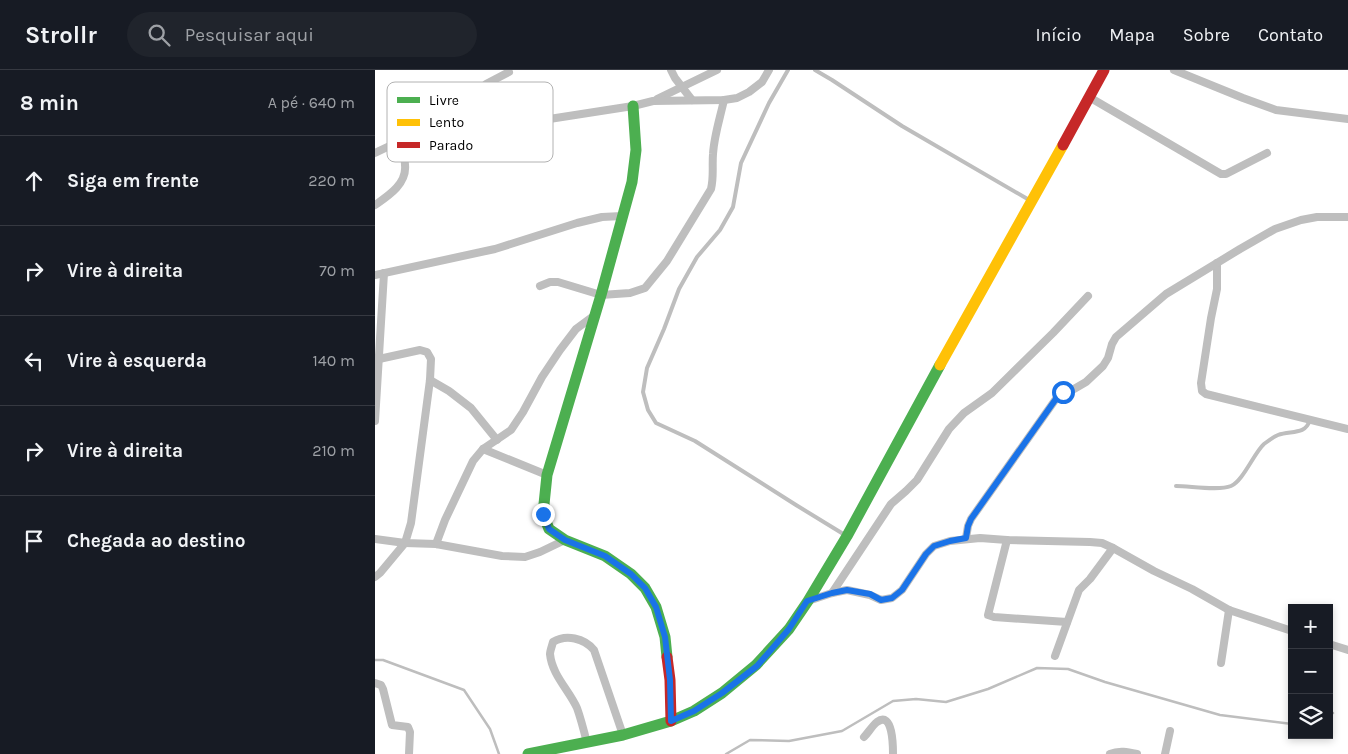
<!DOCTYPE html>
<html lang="pt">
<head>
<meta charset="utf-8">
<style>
	body { margin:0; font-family:Karla,sans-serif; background:#20242c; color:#f1f3f6 }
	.controls { position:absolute; right:15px; bottom:15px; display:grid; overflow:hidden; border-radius:0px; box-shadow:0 2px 8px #0003 }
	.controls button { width:45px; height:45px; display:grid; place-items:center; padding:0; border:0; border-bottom:1px solid #363941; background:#171b24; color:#f1f3f6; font:25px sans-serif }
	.stop { position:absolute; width:15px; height:15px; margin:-11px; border:4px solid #1a73e8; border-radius:50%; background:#fff }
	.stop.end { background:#1a73e8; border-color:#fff; box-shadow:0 1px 5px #0008 }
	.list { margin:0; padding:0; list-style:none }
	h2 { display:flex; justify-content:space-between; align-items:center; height:65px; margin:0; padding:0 20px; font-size:21px }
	h2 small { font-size:16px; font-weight:400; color:#9ea1a6 }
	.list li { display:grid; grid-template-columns:32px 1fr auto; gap:15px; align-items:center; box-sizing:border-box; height:90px; padding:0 20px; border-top:1px solid #363941 }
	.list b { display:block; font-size:19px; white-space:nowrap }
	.list em { font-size:16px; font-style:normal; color:#9ea1a6 }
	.icon { flex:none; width:28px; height:28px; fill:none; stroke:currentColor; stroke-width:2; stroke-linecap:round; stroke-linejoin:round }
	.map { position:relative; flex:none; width:973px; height:684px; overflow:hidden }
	header { display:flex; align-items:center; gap:30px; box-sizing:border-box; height:70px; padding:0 25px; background:#171b24; border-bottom:1px solid #363941 }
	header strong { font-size:24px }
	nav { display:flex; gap:28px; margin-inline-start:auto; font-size:18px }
	.search { width:350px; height:45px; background:#20242c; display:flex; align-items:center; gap:12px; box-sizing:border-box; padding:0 18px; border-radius:28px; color:#9ea1a6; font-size:19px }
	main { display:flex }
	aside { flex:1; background:#171b24 }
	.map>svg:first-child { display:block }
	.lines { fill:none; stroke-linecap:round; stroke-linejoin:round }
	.stream { stroke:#bebebe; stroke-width:2.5 }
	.lane { stroke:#bebebe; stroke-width:4 }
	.street { stroke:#bebebe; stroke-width:8 }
	.fast { stroke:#4caf50; stroke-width:11 }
	.slow { stroke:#ffc107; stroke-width:11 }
	.jam { stroke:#c62828; stroke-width:11 }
	.route { stroke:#1a73e8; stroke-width:6 }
	.key { fill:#fff; stroke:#b2b2b2; stroke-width:1 }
	.key-label { font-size:14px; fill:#000 }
</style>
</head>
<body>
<header>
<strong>Strollr</strong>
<div class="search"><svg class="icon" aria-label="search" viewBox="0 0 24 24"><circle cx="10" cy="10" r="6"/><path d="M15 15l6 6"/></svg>Pesquisar aqui</div>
<nav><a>Início</a><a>Mapa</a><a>Sobre</a><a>Contato</a></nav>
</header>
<main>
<aside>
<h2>8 min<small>A pé · 640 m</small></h2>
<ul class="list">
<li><svg class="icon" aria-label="ahead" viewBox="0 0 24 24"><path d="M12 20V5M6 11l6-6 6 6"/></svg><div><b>Siga em frente</b></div><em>220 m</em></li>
<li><svg class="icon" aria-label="right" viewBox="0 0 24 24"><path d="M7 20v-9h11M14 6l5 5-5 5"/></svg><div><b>Vire à direita</b></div><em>70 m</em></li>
<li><svg class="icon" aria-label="left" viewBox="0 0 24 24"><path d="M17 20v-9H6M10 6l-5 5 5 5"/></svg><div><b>Vire à esquerda</b></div><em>140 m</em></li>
<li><svg class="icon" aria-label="right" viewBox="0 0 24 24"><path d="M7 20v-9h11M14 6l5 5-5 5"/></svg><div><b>Vire à direita</b></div><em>210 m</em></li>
<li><svg class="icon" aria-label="arrive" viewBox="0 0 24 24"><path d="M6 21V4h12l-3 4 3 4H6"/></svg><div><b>Chegada ao destino</b></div></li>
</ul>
</aside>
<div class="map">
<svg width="973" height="684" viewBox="0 0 973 684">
	<rect width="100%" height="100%" fill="#fff"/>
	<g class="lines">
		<!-- stream -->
		<g class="stream">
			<polyline points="0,590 8,590 89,620 115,659 124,684"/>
			<polyline points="954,644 958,643"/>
			<polyline points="351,684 375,670 414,671 467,661 518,631 541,629 571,632 613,619 662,598 693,599 730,612 845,645 917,654"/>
		</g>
		<!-- lane -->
		<g class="lane">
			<polyline points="413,0 394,33 366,93 358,137 345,160 322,187 304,219 289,259 272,298 268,322 273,340 281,353 320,371 421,435 470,465"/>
			<polyline points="440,0 457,10 527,56 656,131"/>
			<path d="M801 416C815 416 844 421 856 416 868 411 879 383 889 374 893 371 898 367 903 365 915 360 930 366 935 350"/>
		</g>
		<!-- street -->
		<g class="street">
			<polyline points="296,0 300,8 317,30"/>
			<polyline points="799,0 868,28 901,40 973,49"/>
			<polyline points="714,27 846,104 851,104 892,83"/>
			<polyline points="282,29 342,0"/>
			<polyline points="105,57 106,20 111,14 134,2"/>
			<polyline points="0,83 25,71 60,60 155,52 258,36 278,31 349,30 362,28 374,22 387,12 394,0"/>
			<path d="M0 135C13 126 32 114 30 95 30 87 27 79 25 71"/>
			<polyline points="842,193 842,219 836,248 826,313 827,321 831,324 973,359"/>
			<polyline points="0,205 120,179 202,153 227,147 247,146"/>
			<path d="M165 216 175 212H183L226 225 255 223 270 218 292 191 336 119C339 107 337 96 338 84 339 66 345 48 349 30"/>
			<polyline points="0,292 4,289 45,280 52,282 56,289 55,310 36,453 30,473 5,503 0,507"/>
			<polyline points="55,310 74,321 96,338 122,370"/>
			<polyline points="0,351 9,203"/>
			<polyline points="108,379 172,405"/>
			<polyline points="591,468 593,456 596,449 683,326 688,322 699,319 711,312 728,296 733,288 737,274 741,267 791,224 865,179 900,159 926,150 942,147 973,147"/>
			<polyline points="0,469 30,473 61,474 127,486 150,487 165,482 190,470"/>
			<polyline points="632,470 613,545 619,547 692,552"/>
			<polyline points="61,474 70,450 98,391 108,379 136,360 148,342 167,307 185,280 201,259 220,245"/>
			<polyline points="457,523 516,434 531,421 542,410 574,359 589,343 617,323 678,263 713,226"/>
			<polyline points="433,531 457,523 472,520 495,525 506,530 517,528 527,520 551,484 559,476 575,471 605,468 632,470 715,472 727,473 738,478 779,501 817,519 854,540 917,561"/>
			<polyline points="954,574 973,580"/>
			<polyline points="680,586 704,520 715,509 738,478"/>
			<polyline points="846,593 854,540"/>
			<polyline points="0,613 6,615 8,619 17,655 33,657 35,662 34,684"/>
			<path d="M489 667C493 663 497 656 502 652 518 640 518 677 518 684"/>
			<path d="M212 673C209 661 206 649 202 638 194 620 177 605 175 584 175 581 177 576 178 572 191 564 209 568 219 580L248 665"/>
			<path d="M735 684C744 680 753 682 762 684"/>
			<polyline points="790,684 795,661"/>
		</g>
		<!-- fast -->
		<g class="fast">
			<polyline points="258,36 261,80 257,112 226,225 172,405 168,444 174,459 190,470 230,486 256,504 270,518 281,537 290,567 292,587"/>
			<polyline points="153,684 248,665 296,651 319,641 347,623 381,595 414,559 433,531 472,466 565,295"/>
		</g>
		<!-- slow -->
		<polyline class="slow" points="565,295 688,75"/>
		<!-- jam -->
		<g class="jam">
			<polyline points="688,75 729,0"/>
			<polyline points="292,587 295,610 296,651"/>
		</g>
	</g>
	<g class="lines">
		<!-- route -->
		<polyline class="route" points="168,444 174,459 190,470 230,486 256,504 270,518 281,537 290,567 295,610 296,651 319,641 347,623 382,596 414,559 432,531 457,523 472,520 495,524 506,530 517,528 527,520 551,484 559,476 575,471 591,468 593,456 596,449 683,326 688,322"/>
	</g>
	<!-- legend -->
	<rect x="12" y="12" width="166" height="80" rx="8" class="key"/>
	<rect x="22" y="27" width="23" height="6" fill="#4caf50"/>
	<rect x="22" y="49" width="23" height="7" fill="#ffc107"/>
	<rect x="22" y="72" width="23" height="6" fill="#c62828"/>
	<g class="key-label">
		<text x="54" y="35">Livre</text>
		<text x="54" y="57">Lento</text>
		<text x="54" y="80">Parado</text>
	</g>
</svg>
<div class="controls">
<button>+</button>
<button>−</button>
<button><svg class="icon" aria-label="layers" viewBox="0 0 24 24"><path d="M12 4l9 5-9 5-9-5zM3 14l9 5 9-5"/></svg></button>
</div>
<div class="stop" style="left:688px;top:322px"></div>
<div class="stop end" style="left:168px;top:444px"></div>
</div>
</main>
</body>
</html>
